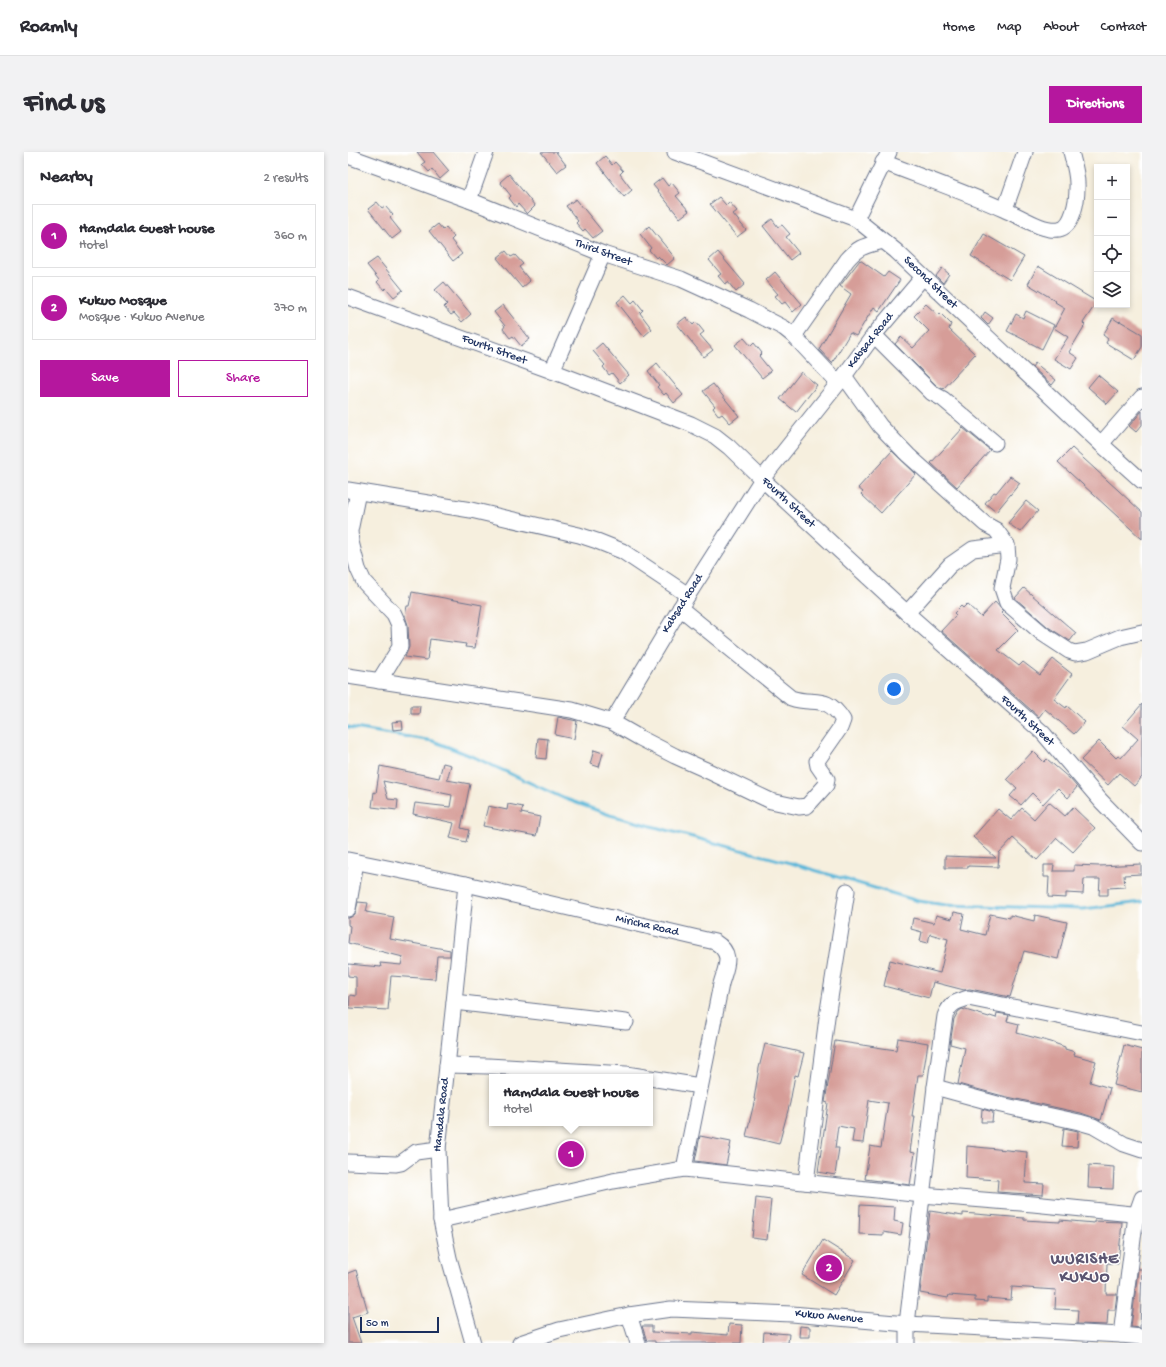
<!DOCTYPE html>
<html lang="en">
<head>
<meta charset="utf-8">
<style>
	body { margin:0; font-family:"Gochi Hand",sans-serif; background:#f2f2f3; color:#2b2b33 }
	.controls { position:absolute; right:12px; top:12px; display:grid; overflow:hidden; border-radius:0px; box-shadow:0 2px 6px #0003 }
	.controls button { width:36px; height:36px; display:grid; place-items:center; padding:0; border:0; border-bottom:1px solid #e1e1e2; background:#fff; color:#2b2b33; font:20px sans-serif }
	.scale { position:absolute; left:12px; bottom:10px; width:79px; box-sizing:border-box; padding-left:4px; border:2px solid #1b2f5e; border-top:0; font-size:11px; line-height:14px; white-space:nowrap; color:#1b2f5e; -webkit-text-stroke:3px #fff; paint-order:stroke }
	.you { position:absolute; left:546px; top:537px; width:14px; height:14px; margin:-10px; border:3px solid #fff; border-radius:50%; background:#1a73e8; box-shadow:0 0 0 6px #1a73e833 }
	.badge { display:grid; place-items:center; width:26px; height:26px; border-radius:50%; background:#b5179e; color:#fff; font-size:13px; font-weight:700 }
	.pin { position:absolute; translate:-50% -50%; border:2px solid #fff; box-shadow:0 1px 4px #0006 }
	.popup { position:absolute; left:141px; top:922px; width:164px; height:52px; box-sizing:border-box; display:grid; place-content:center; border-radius:0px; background:#fff; filter:drop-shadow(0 1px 3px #0005); font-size:13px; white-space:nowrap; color:#7c7c81 }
	.popup b { font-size:15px; color:#2b2b33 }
	.popup::after { content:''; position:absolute; left:50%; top:100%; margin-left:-8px; border:8px solid transparent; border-top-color:#fff }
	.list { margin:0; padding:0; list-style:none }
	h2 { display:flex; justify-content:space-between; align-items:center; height:52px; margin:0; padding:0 16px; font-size:17px }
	h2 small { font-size:13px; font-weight:400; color:#7c7c81 }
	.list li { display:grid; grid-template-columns:26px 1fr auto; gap:12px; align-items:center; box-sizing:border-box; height:64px; margin:0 8px 8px; padding:0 8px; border:1px solid #e1e1e2; border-radius:0px }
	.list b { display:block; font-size:15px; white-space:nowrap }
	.list p { margin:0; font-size:13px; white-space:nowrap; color:#7c7c81 }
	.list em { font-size:13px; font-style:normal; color:#7c7c81 }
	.actions { display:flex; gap:8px; padding:12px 16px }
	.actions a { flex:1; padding:9px 0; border:1px solid #b5179e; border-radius:0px; text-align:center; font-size:14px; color:#b5179e }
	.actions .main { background:#b5179e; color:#fff }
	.icon { flex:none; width:22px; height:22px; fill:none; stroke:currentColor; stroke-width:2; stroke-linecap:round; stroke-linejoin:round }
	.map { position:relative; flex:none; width:794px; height:1191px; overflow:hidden; border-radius:0px }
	header { display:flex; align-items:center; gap:24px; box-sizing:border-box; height:56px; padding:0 20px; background:#fff; border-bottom:1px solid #e1e1e2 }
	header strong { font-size:19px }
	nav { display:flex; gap:22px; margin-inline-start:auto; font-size:14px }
	.intro { display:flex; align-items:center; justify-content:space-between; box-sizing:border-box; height:96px; padding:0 24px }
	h1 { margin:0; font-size:28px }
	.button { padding:10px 18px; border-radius:0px; background:#b5179e; color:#fff; font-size:14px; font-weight:700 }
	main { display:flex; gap:24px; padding:0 24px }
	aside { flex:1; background:#fff; border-radius:0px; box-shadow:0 2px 6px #0003 }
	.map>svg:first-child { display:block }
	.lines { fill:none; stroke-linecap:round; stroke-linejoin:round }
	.stream { stroke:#5bb7d9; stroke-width:3 }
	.building { fill:#d69d98 }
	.minor-casing { stroke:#68728b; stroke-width:17 }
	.minor { stroke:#fff; stroke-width:15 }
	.labels { text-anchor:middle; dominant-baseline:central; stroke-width:3; stroke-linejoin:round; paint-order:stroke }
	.street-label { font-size:12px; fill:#1b2f5e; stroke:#fff }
	.district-label { font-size:16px; font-weight:bold; letter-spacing:1px; fill:#5c5672; stroke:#fff }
</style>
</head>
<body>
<header>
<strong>Roamly</strong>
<nav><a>Home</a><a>Map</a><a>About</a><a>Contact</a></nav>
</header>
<div class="intro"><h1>Find us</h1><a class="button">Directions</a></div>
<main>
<aside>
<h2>Nearby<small>2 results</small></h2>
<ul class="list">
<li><span class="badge">1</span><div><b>Hamdala Guest house</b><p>Hotel</p></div><em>360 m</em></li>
<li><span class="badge">2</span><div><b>Kukuo Mosque</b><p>Mosque · Kukuo Avenue</p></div><em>370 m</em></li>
</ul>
<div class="actions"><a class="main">Save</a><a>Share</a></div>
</aside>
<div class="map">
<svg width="794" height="1191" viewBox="0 0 794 1191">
	<rect width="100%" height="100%" fill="#fff"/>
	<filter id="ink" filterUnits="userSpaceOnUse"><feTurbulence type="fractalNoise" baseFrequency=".025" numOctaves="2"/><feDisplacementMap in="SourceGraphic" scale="8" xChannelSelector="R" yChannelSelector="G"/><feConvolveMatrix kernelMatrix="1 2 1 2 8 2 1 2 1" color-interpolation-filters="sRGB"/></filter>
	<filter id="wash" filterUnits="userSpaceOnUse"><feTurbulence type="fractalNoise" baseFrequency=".012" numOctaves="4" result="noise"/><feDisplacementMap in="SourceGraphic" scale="16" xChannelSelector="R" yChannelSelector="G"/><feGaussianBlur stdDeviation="0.9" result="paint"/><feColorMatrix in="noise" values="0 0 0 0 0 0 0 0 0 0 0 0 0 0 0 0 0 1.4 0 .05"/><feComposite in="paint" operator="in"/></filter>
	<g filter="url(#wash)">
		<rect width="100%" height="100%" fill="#f6efde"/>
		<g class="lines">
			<!-- stream -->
			<polyline class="stream" points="0,575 85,589 128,606 215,646 262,663 446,712 570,749 598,753 735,757 794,750"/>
		</g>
		<g id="blocks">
			<!-- building -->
			<g class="building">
				<polygon points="69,0 85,0 101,19 92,27 84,17 81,20 74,12 77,10"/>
				<polygon points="193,0 208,0 218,13 209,20"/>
				<polygon points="257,4 264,13 267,10 275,19 272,22 284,38 276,45 249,11"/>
				<polygon points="161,22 187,54 179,62 170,52 168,55 161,46 163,44 152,30"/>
				<polygon points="314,26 320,34 324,31 332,41 328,44 341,59 332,66 305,33"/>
				<polygon points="371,45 378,53 381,50 389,59 385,62 398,78 389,85 362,52"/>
				<polygon points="228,47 254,79 245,86 237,77 235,79 228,71 230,69 218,54"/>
				<polygon points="29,50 34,56 37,54 45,63 42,66 53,80 44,87 20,57"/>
				<polygon points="424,67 430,75 434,73 442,82 438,85 451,101 442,108 415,74"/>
				<polygon points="90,72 95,78 98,75 106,85 103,88 114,102 105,109 81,79"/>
				<polygon points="301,74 327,106 319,113 310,104 308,106 301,98 303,96 292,82"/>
				<polygon points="636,82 676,105 662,128 623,104"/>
				<polygon points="158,99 163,105 167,103 175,112 171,115 182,129 174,136 149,106"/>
				<polygon points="370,100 397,132 388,140 380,130 377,132 370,124 373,122 361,108"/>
				<polygon points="29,106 55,138 46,145 38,136 36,138 29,130 31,128 19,113"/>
				<polygon points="512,108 536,125 540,120 552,128 531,159 526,155 508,184 502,181 484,211 471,197 503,142 492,134"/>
				<polygon points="690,114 749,150 735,171 737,173 721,200 730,206 723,217 706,207 720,185 706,176 717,156 707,150 708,149 680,132"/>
				<polygon points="594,116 601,122 595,131 588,124"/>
				<polygon points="427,120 454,152 445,160 437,150 434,152 427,144 430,142 418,128"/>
				<polygon points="96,130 123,162 114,170 106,161 103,163 96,155 99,152 87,138"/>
				<polygon points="277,143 284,151 287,148 295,158 292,161 304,177 296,184 269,150"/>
				<polygon points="578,152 590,163 592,161 603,172 601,177 627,202 595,237 589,234 547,192 553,185 565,196 581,179 566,164"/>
				<polygon points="155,153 182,187 173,194 165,184 162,186 155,177 157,174 146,160"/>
				<polygon points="678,159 706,173 694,197 659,179 668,162 675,166"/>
				<polygon points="637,160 645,166 640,173 633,166"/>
				<polygon points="338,165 345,173 348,170 356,180 352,183 365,198 356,205 329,172"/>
				<polygon points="765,166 771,170 772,169 794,182 794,195 786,208 758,191 760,187 755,183"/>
				<polygon points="396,186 403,194 406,191 414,201 411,204 423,219 414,226 387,193"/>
				<polygon points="254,191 281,223 272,231 264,221 261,223 255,215 257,213 245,199"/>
				<polygon points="309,211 335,243 326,251 318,241 316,243 309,235 311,233 300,219"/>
				<polygon points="687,211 708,228 704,233 684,215"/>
				<polygon points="453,220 469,233 448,260 432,247"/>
				<polygon points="750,223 770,240 759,252 740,235"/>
				<polygon points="365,232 391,264 382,271 374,262 371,264 365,256 367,254 355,239"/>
				<polygon points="794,259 794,273 788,280 781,274"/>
				<polygon points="615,276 642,298 609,335 583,311"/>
				<polygon points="724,296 794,360 794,387 710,310"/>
				<polygon points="544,299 568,322 533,361 513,342 515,340 510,336"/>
				<polygon points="662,324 672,331 648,360 637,351 646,340 648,341"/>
				<polygon points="678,349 690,359 672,380 660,371"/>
				<polygon points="676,436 728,481 722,489 700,475 667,446"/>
				<polygon points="64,440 134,453 127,496 117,495 118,492 82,487 79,508 57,505 61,495 60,473 57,464 59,454 61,454"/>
				<polygon points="647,450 655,459 653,461 670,478 650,498 671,514 675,510 692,523 705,507 724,522 706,547 718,556 719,554 737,570 726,582 697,557 691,565 593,479 608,463 606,461 613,454 615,456 619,452 633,465"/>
				<polygon points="794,552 794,625 786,634 771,621 760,633 733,608 751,589 768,606 770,604 773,606 790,587 775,574"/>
				<polygon points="63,554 72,554 71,562 63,562"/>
				<polygon points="210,565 229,569 226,587 207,583"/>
				<polygon points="54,569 55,577 45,578 44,570"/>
				<polygon points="190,586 200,587 198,607 188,606"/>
				<polygon points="246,598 255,601 251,615 242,612"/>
				<polygon points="685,599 696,610 699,607 722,627 729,635 720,646 710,636 695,652 684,641 673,653 662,644 669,636 659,627"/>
				<polygon points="95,611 103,613 99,628 122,632 113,676 121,678 118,690 102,686 106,671 65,662 67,651 102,655 104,643 35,629 40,647 50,648 49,658 24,655 26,640 28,641 32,614 91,626"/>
				<polygon points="701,650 717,664 725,655 747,676 725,700 709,686 689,708 665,686 651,701 650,715 620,714 620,716 597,716 597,704 648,706 625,685 650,657 663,668 674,656 686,667"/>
				<polygon points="160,652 175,655 173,661 192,665 188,684 135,674 140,654 159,658"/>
				<polygon points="793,712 793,722 776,723 777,735 760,736 760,743 751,743 752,727 736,727 735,742 718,741 718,746 700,745 701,725 696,725 696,713 706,713 705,719 726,719 726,713 751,714"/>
				<polygon points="10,750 20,751 18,760 46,765 42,787 102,798 102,804 89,804 87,827 43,824 40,858 1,856 2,843 8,844 8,825 0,824 0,812 33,815 32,811 53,813 55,805 0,791 2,774 0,773 0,766 3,765 7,762"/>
				<polygon points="606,760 616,762 613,777 637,783 642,762 662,766 662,763 686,769 687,763 719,770 710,807 676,799 662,845 622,837 616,838 585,830 581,846 536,834 542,808 592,821 600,787 582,782 580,791 572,789 574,780 563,777 565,766 586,771 588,763 604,767"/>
				<polygon points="614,857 641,865 642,864 648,866 649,861 661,863 659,869 671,872 669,881 703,890 717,895 717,897 727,900 726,903 748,909 742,930 762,936 753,968 733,961 655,944 610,932 617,896 602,892 606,867 610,860"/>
				<polygon points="550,886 580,891 575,923 570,923 564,964 567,964 562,1000 567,1001 562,1033 517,1027 522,994 533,996 540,951 521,948 515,991 504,990 506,977 490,974 487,996 491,996 487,1023 470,1020 480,951 477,950 487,889 548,898"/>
				<polygon points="417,892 456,901 450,924 447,923 442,951 431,992 398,984 407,947 406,947 411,916"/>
				<polygon points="776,893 794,898 794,940 766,933"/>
				<polygon points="634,957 645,960 644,970 633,970"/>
				<polygon points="716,976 730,979 729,995 714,994"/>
				<polygon points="352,984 383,990 378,1013 347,1009"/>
				<polygon points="619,994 679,1000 677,1031 696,1032 695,1043 649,1040 650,1028 618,1026"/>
				<polygon points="741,1013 766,1015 765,1037 740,1036"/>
				<polygon points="408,1046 423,1048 419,1088 404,1086"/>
				<polygon points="512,1053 547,1055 546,1069 555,1071 553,1083 535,1080 535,1083 511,1082"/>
				<polygon points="582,1059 615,1064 615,1061 676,1066 676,1068 712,1070 712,1068 746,1071 746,1069 774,1070 770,1112 759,1111 758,1142 769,1142 767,1158 760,1158 759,1173 729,1172 730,1158 707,1157 708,1138 664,1135 663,1148 639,1146 639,1150 627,1149 627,1145 601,1143 600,1146 572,1141"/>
				<polygon points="475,1088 507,1108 486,1143 454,1123"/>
				<polygon points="790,1117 794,1117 792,1176 783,1175"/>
				<polygon points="8,1118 20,1160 4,1165 13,1191 0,1191 0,1121"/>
				<polygon points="381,1172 394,1173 393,1191 307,1191 307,1189 299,1189 294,1174 304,1174 304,1180 344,1182 344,1180 380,1183"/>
				<polygon points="452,1174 462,1175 462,1185 451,1185"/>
				<polygon points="416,1180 441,1182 440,1191 415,1191"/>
			</g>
		</g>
	</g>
	<g filter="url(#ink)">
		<use href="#blocks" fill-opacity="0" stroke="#68728b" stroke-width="1"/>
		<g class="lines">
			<!-- minor casing -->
			<g class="minor-casing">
				<g id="minor">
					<polyline points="327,0 508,67 548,99 753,292 794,329"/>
					<polyline points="0,4 121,48 255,102 333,127 401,158 436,176 446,184 490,231"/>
					<path d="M535 10C576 26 617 40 657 58 672 64 695 80 711 77 725 75 729 48 729 36 730 25 726 11 723 0"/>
					<polyline points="121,48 138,0"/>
					<polyline points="657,57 677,0"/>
					<polyline points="508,67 541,0"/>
					<polyline points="0,145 204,219 343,272 367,284 381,295 414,327 559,461 695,581 753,649 794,691"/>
					<polyline points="526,183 584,241 595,247 647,291"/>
					<path d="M446 184 499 108C511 94 517 94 535 89"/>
					<polyline points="204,219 255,102"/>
					<polyline points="496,224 532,274 560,303 637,372 648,378 659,393 660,407 654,436 659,451 695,482 721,499 727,501 739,499 772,485 794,480"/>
					<polyline points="753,292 794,245"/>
					<polyline points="0,338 123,358 231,383 249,389 274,399 340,443"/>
					<polyline points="10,340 2,379 3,390 10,417 16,430 46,462 51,473 52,495 31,529"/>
					<polyline points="559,461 602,413 625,397 659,393"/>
					<polyline points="0,524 224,558 264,570 340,443 414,327 496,224 526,183 575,125"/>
					<path d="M264 570 292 586 327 604 356 617 423 649 451 655 459 654 478 633 479 627 470 614 469 609 492 576 495 568C478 541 466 554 443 546L332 456"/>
					<path d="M0 708 118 732 367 790C386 802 378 814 373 832L336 1017"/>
					<polyline points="118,732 106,850 90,997 93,1068 101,1106 125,1191"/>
					<polyline points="0,757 8,710"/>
					<polyline points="106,850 278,870"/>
					<polyline points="99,913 140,914 278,922 297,925"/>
					<polyline points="302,926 352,934"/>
					<polyline points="587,935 653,953 731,970 745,974 776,992 794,998"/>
					<polyline points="0,1010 48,1012 53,1011 68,1000 90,997"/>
					<polyline points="458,1030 479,865 499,739"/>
					<polyline points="93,1068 265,1029 336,1017 574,1043 685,1052 794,1063"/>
					<polyline points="281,1163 290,1191"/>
					<polyline points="773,1183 788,1063 794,1046"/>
					<polyline points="172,1191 211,1178 281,1163 323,1157 444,1162 559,1172 773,1183 794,1185"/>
					<path d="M559 1191V1172L587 935 597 864C602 851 608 850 620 846L794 881"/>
				</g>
			</g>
			<!-- minor -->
			<use href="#minor" class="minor"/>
		</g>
	</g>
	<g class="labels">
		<!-- street labels -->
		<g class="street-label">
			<text transform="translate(255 101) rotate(20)">Third Street</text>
			<text transform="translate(582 131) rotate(44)">Second Street</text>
			<text transform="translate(523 189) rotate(-52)">Kabsad Road</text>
			<text transform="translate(146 198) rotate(20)">Fourth Street</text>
			<text transform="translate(440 351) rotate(43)">Fourth Street</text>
			<text transform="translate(335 452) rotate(-58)">Kabsad Road</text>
			<text transform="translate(679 569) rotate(43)">Fourth Street</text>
			<text transform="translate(299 774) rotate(13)">Miricha Road</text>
			<text transform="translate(94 963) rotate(-84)">Hamdala Road</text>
			<text transform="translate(481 1165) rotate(5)">Kukuo Avenue</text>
		</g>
		<!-- district labels -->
		<g class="district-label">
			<text x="737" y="1108">WURISHE<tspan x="737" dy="18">KUKUO</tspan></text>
		</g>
	</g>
</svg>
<div class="controls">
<button>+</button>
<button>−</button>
<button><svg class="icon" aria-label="locate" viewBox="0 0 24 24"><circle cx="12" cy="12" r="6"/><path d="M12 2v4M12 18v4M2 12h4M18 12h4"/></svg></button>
<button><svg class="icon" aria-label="layers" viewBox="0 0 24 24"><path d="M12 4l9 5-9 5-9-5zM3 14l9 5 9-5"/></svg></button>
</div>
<div class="scale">50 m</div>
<div class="you"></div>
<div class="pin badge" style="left:223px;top:1002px">1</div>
<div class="popup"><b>Hamdala Guest house</b>Hotel</div>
<div class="pin badge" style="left:481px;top:1116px">2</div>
</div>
</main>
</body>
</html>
